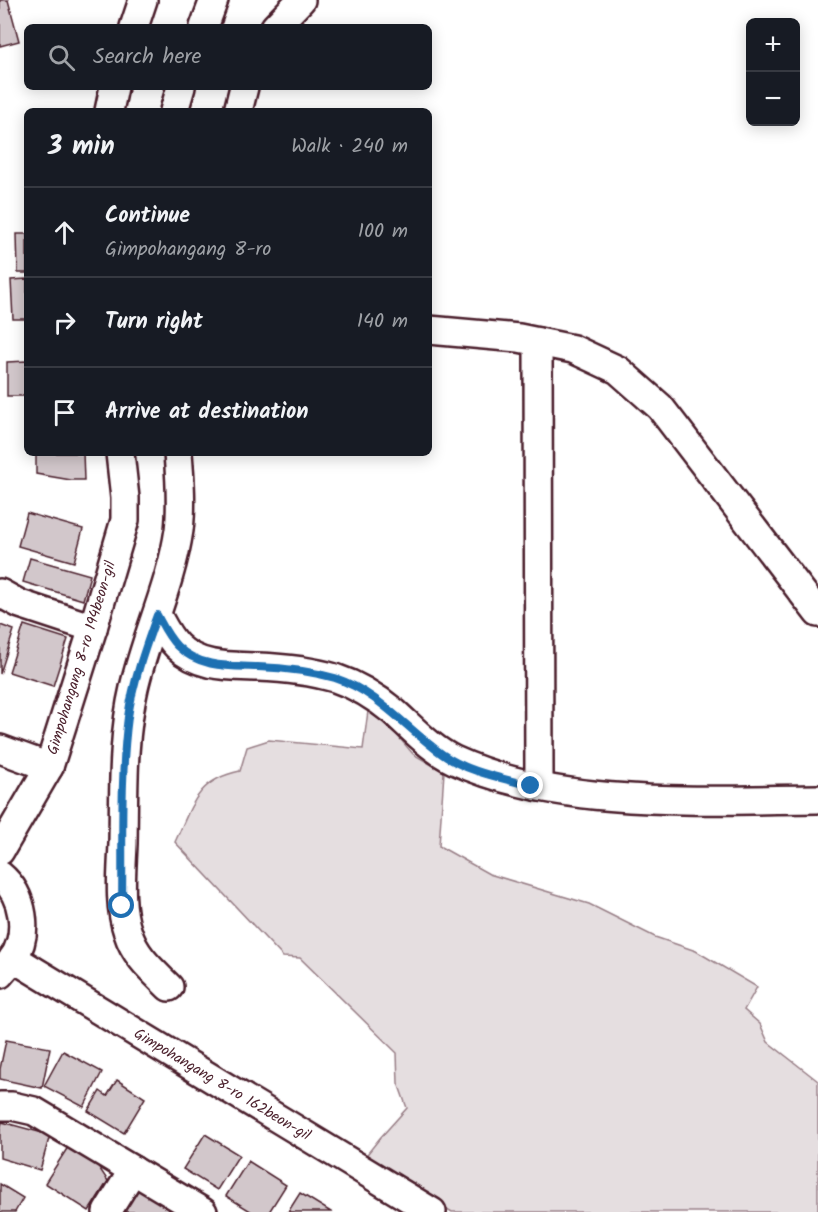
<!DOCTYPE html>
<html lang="en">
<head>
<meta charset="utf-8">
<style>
	body { margin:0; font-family:Kalam,sans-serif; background:#20242c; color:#f1f3f6 }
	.controls { position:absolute; right:18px; top:18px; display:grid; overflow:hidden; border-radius:9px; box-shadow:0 3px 15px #0003 }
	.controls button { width:54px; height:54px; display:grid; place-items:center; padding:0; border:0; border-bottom:2px solid #363941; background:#171b24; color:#f1f3f6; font:30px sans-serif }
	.stop { position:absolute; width:18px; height:18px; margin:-14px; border:4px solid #1f6fb2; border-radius:50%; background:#fff }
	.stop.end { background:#1f6fb2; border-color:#fff; box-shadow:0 2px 6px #0008 }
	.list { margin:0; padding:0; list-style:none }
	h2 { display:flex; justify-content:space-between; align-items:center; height:78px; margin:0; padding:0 24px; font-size:26px }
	h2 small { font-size:20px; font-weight:400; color:#9ea1a6 }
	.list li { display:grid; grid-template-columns:39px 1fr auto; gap:18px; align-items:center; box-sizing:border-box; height:90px; padding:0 24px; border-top:2px solid #363941 }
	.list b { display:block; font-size:22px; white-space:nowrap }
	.list p { margin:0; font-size:20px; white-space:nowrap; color:#9ea1a6 }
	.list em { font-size:20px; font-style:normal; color:#9ea1a6 }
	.icon { flex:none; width:33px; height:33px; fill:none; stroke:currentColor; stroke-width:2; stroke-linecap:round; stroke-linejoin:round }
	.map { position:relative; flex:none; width:818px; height:1212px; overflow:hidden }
	.search { position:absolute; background:#171b24; box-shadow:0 3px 15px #0003; left:24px; top:24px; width:408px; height:66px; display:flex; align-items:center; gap:15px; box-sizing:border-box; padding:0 21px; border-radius:9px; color:#9ea1a6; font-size:22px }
	.panel { position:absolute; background:#171b24; box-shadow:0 3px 15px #0003; left:24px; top:108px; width:408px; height:348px; border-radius:9px }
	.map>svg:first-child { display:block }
	.green { fill:#e5dee0; stroke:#987e86; stroke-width:1.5 }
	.building { fill:#d2c7cb; stroke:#4a1f2b; stroke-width:1.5 }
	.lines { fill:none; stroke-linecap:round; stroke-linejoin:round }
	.minor-casing { stroke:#4a1f2b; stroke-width:32 }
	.minor { stroke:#fff; stroke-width:27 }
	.route { stroke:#1f6fb2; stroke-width:8 }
	.labels { text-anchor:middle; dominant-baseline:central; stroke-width:4.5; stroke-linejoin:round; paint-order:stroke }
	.street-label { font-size:15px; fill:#4a1f2b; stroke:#fff }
</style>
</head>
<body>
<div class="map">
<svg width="818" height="1212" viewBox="0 0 818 1212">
	<rect width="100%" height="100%" fill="#fff"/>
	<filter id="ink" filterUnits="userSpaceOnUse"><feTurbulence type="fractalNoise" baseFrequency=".0167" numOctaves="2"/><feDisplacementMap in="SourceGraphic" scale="12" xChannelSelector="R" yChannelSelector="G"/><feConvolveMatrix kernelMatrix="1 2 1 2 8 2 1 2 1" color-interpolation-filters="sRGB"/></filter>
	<g filter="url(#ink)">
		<!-- green -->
		<path class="green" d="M368 711 390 727 413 754 444 772 439 846 489 874 589 904 655 937 696 951 757 987 744 1010 760 1024 768 1042 818 1081V1212H452L364 1158 380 1138 407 1108 398 1083 397 1053 300 958 283 957 175 842C192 806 196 780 240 771L247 747 269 740 363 749Z"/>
		<!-- building -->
		<g class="building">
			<polygon points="0,0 8,0 19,41 0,46"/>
			<polygon points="17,234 27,234 27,273 18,273"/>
			<polygon points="27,279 27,319 13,319 11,280"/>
			<polygon points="27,361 27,396 7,396 7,362"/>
			<polygon points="36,453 83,453 84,480 71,480 36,474"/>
			<polygon points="27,513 83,529 74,562 18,546"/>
			<polygon points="30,558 90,575 83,600 23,582"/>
			<polygon points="0,625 14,630 0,674"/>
			<polygon points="24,625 68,639 53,686 9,672"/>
			<polygon points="6,1040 50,1048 42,1088 0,1079 0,1069"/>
			<polygon points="63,1051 102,1072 84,1107 44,1086"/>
			<polygon points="117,1080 145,1098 124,1133 88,1111 100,1091 107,1096"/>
			<polygon points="2,1122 50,1135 40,1170 0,1158 0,1130"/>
			<polygon points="205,1134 239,1155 217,1190 183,1169"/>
			<polygon points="68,1147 98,1166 108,1181 89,1211 45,1183"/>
			<polygon points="248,1161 286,1185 269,1212 252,1212 226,1196"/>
			<polygon points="0,1184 23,1198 15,1212 0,1212"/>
			<polygon points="139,1188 171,1208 168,1212 124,1212"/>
			<polygon points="300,1193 331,1212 288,1212"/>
		</g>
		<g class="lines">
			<!-- minor casing -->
			<g class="minor-casing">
				<g id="minor">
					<polyline points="134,27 143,0"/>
					<polyline points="204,27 214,0"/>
					<polyline points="275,27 301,0"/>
					<polyline points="109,111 114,87"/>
					<polyline points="174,111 181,87"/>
					<polyline points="238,111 244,87"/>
					<polyline points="429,330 519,338 573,349 618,370 660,407 818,613"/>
					<polyline points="538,342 539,787"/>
					<polyline points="0,593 20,604 93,628"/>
					<path d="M157 615C163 626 168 637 177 646 199 668 230 666 258 667 284 668 311 671 335 678 356 685 377 698 394 712 413 729 431 749 454 760 561 809 702 800 818 799"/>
					<polyline points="0,749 49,767"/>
					<polyline points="0,851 49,767 93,628 125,520 125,498 120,453"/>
					<path d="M0 875C24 895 30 933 13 959 9 964 4 969 0 974"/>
					<polyline points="13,958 432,1212"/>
					<path d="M169 987C152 970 135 956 128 933 118 905 122 872 123 843 124 791 122 739 134 688 146 635 171 585 179 530 182 505 180 478 178 453"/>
					<polyline points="0,1106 12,1106 34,1111 203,1212"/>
					<polyline points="107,1212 133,1170"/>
				</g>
			</g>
			<!-- minor -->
			<use href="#minor" class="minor"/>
		</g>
	</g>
	<g class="lines" filter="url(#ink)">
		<!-- route -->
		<path class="route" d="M122 906C123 845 120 778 128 717 133 682 145 648 157 615 163 626 168 637 177 646 199 668 230 666 258 667 283 668 310 671 335 678 378 692 406 728 442 754 467 772 502 778 531 786"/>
	</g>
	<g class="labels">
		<!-- street labels -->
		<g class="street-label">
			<text transform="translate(82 658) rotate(-73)">Gimpohangang 8-ro 194beon-gil</text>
			<text transform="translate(222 1085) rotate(31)">Gimpohangang 8-ro 162beon-gil</text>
		</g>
	</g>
</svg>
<div class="controls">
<button>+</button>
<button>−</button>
</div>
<div class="stop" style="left:122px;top:906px"></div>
<div class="stop end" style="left:531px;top:786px"></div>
<div class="search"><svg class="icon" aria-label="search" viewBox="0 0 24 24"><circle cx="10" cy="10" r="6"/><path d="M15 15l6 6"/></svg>Search here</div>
<section class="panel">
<h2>3 min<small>Walk · 240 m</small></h2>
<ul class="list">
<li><svg class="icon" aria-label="ahead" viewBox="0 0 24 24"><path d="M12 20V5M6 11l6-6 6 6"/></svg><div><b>Continue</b><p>Gimpohangang 8-ro</p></div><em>100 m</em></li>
<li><svg class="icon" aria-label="right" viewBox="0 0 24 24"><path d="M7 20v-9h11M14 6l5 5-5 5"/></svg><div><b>Turn right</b></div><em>140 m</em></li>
<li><svg class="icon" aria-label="arrive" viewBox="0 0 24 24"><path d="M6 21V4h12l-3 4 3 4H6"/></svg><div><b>Arrive at destination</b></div></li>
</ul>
</section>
</div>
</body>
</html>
